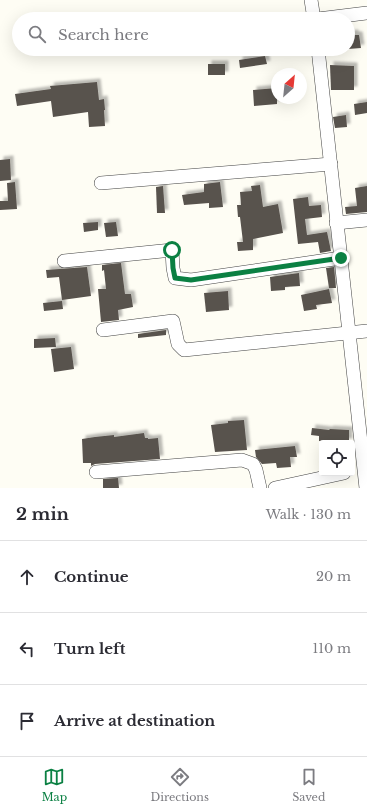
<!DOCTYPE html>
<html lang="en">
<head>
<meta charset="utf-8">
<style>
	body { margin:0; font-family:"Libre Baskerville",serif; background:#f2f2f3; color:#2b2b33 }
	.controls { position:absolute; right:12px; bottom:12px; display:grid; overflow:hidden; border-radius:4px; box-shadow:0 4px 16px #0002 }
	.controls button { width:36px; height:36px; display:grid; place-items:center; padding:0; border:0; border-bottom:1px solid #e1e1e2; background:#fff; color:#2b2b33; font:20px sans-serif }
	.compass { position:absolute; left:271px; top:68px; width:36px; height:36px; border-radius:50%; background:#fff; box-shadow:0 4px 16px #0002; rotate:27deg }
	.stop { position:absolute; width:12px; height:12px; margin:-9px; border:3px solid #0b8043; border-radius:50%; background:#fff }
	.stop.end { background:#0b8043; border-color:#fff; box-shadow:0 1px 4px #0008 }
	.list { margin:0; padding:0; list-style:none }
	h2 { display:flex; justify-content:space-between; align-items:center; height:52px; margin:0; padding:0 16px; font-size:17px }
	h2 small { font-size:13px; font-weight:400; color:#7c7c81 }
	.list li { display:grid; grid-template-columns:26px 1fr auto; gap:12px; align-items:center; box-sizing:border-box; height:72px; padding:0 16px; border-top:1px solid #e1e1e2 }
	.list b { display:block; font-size:15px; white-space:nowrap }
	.list em { font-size:13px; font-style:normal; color:#7c7c81 }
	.icon { flex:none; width:22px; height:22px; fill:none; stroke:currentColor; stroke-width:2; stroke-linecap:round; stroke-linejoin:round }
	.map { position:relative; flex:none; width:367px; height:488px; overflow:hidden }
	.search { position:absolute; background:#fff; box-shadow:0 4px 16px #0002; left:12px; right:12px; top:12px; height:44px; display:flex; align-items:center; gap:10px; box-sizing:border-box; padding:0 14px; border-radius:22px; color:#7c7c81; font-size:15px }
	.sheet { height:268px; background:#fff }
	nav { display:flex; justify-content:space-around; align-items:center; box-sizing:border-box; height:56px; border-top:1px solid #e1e1e2; background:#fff; font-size:11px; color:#7c7c81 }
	nav a { display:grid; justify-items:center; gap:2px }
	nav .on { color:#0b8043 }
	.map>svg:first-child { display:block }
	.building { fill:#58524d; filter:url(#shadow) }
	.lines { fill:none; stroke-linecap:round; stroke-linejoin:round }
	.minor-casing { stroke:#434343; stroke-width:14 }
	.minor { stroke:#fff; stroke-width:13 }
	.route { stroke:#0b8043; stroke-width:5 }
</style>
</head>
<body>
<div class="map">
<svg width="367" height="488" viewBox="0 0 367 488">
	<defs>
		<filter id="shadow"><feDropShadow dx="3.5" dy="-3.5" stdDeviation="1" flood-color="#0004"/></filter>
	</defs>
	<rect width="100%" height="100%" fill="#fefdf4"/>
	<!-- building -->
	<g class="building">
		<polygon points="355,33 355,35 359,35 361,48 348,49 348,34"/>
		<polygon points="265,56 267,64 240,68 239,60"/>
		<rect x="208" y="64" width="17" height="11"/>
		<polygon points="330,65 354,66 354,90 331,90"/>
		<polygon points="97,82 99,100 104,99 105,110 104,110 105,126 89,127 88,112 53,117 51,101 17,106 15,94 51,89 50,86"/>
		<polygon points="277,88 277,104 254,106 253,90"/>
		<polygon points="367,102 367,113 355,115 354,104"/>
		<polygon points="346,115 347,127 335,128 333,117"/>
		<polygon points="10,159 11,180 0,181 0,160"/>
		<polygon points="15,182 17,209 0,210 0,201 8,201 7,183"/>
		<polygon points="220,182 223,207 209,208 209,203 184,205 182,195 204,192 204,184"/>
		<polygon points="260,185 263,207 278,204 283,233 253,239 253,250 238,251 237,242 243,242 240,217 238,217 237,205 241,205 240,192 252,191 251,186"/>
		<polygon points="163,186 165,213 157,213 156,187"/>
		<polygon points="367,186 367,212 346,214 345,207 357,206 355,188"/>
		<polygon points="308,197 309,206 321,205 322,217 305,219 307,235 327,232 331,251 320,253 318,242 298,244 293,199"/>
		<polygon points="98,222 98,230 84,232 83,223"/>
		<polygon points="116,222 118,236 106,237 104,223"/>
		<polygon points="121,263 125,294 131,294 133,307 118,310 119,320 101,322 98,289 106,289 104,270 102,271 102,265"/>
		<polygon points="87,267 91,296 62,300 59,277 47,278 46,270"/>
		<polygon points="334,267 336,288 329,288 326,268"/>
		<polygon points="299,273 300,286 285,287 285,290 271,291 270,277"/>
		<polygon points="329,289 332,303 316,305 317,309 304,311 301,295"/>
		<polygon points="228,291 229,310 206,312 204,293"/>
		<polygon points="62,301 63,309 44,311 43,303"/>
		<polygon points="166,330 166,335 138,338 138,334"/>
		<polygon points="55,338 56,347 34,348 34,339"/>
		<polygon points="71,347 74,369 54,372 51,349"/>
		<polygon points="244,420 247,450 215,452 211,425 228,423 228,421"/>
		<polygon points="312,428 329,430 330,429 349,430 349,442 319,441 319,436 311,435"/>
		<polygon points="144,433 145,438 148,438 148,439 158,438 160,459 95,464 91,466 91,463 83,463 82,439 95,437 114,435 114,437"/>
		<polygon points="295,446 297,457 290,457 291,467 277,468 276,463 262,464 256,457 255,450"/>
		<polygon points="118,478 119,488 103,488 103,479"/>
	</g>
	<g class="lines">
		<!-- minor casing -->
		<g class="minor-casing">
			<g id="minor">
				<polyline points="311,0 314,19"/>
				<polyline points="318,19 367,13"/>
				<polyline points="318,49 366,488"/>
				<polyline points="101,183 331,164"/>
				<polyline points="336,223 367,220"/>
				<polyline points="64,261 172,250 173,268 175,278 191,280 341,258"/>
				<polyline points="103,330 173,321 178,344 184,350 367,331"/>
				<polyline points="96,472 242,460 253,464 256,470 260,488"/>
				<polyline points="275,488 344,473"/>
			</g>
		</g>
		<!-- minor -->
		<use href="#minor" class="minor"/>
	</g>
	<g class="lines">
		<!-- route -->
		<polyline class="route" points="172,250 173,268 175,278 191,280 341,258"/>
	</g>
</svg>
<div class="controls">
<button><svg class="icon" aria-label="locate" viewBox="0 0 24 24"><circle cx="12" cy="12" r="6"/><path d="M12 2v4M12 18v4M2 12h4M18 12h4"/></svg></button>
</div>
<svg class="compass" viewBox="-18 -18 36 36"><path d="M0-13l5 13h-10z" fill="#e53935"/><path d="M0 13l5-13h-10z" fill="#7c7c81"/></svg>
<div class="stop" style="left:172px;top:250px"></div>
<div class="stop end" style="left:341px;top:258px"></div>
<div class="search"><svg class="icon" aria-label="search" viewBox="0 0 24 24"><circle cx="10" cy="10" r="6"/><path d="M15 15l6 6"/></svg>Search here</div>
</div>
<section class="sheet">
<h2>2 min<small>Walk · 130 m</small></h2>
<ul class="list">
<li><svg class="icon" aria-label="ahead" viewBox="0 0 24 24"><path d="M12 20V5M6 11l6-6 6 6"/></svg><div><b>Continue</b></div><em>20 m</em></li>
<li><svg class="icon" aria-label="left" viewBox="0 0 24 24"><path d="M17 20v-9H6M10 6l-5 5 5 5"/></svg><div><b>Turn left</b></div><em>110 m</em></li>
<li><svg class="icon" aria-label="arrive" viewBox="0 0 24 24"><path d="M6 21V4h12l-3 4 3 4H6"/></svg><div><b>Arrive at destination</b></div></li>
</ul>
</section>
<nav>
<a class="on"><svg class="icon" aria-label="map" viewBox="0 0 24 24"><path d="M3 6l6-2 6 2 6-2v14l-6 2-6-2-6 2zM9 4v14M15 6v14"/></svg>Map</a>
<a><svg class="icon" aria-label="directions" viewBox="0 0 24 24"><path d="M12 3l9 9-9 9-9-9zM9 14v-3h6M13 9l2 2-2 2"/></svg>Directions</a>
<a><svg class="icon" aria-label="saved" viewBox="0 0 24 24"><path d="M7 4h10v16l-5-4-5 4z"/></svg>Saved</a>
</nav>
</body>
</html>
